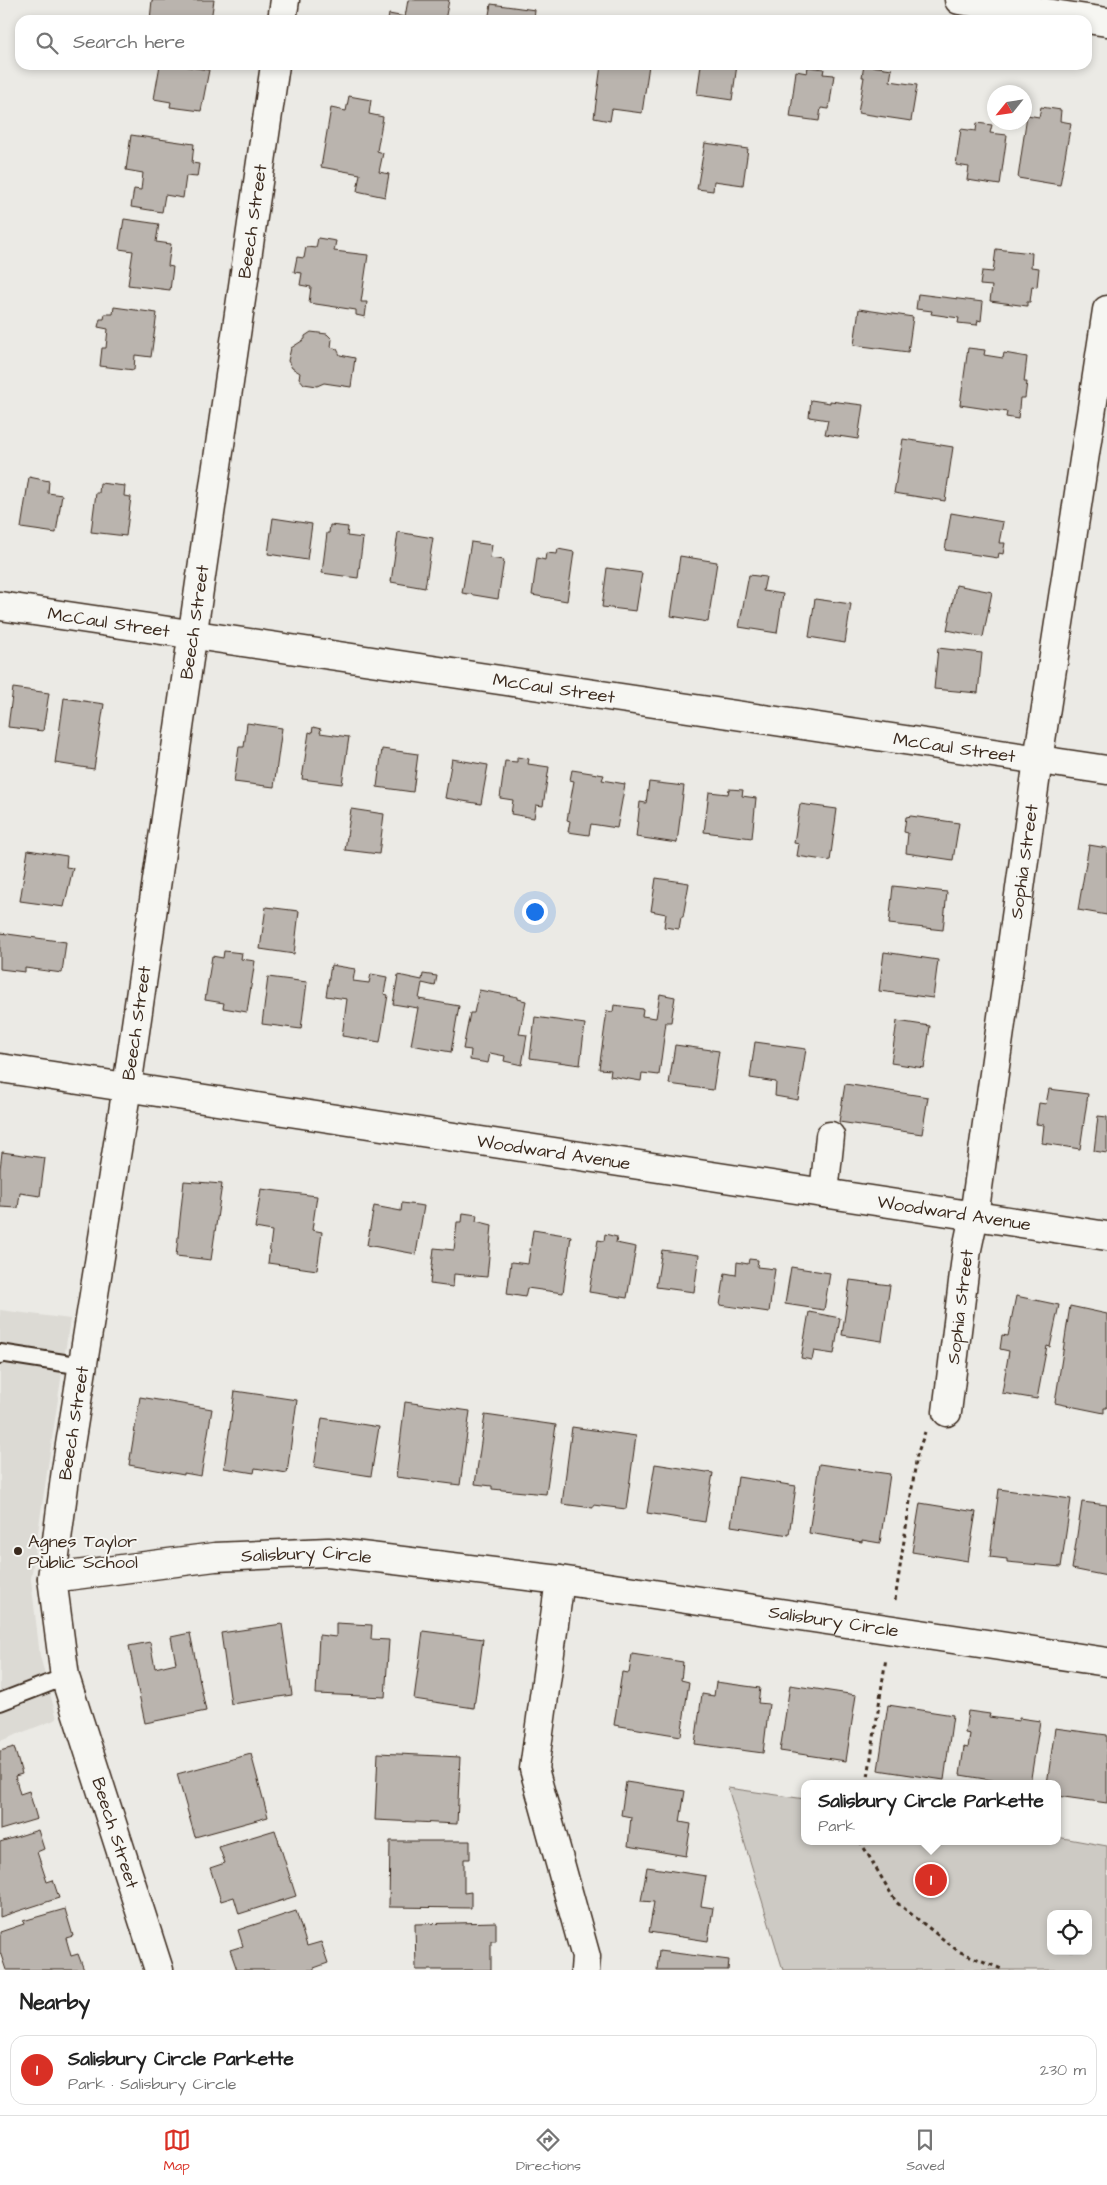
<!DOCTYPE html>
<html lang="en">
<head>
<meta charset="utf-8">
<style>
	body { margin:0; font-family:"Architects Daughter",sans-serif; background:#f2f2f2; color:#222 }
	.controls { position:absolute; right:15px; bottom:15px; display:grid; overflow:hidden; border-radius:10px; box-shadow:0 2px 8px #0003 }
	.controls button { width:45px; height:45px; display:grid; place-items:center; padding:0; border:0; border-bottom:1px solid #e0e0e0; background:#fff; color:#222; font:25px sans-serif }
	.compass { position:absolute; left:987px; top:85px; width:45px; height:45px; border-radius:50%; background:#fff; box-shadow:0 2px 8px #0003; rotate:240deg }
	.you { position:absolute; left:534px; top:911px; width:18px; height:18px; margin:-12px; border:4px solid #fff; border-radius:50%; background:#1a73e8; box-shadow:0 0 0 8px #1a73e833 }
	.badge { display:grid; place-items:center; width:32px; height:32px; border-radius:50%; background:#d93025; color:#fff; font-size:16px; font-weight:700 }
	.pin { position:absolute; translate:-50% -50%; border:2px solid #fff; box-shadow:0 1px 5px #0006 }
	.popup { position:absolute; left:801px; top:1780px; width:260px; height:65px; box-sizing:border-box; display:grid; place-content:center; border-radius:10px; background:#fff; filter:drop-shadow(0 1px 4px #0005); font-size:16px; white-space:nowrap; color:#767676 }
	.popup b { font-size:19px; color:#222 }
	.popup::after { content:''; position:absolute; left:50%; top:100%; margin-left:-10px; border:10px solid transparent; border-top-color:#fff }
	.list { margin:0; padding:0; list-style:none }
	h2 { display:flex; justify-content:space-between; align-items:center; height:65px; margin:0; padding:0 20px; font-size:21px }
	h2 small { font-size:16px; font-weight:400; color:#767676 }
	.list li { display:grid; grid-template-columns:32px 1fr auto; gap:15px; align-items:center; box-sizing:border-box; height:70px; margin:0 10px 10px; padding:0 10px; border:1px solid #e0e0e0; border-radius:15px }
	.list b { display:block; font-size:19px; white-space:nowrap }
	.list p { margin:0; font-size:16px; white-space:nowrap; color:#767676 }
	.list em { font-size:16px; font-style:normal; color:#767676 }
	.icon { flex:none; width:28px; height:28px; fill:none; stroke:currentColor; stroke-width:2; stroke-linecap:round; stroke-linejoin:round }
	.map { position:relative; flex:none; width:1107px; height:1970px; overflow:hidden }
	.search { position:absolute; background:#fff; box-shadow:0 2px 8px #0003; left:15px; right:15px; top:15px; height:55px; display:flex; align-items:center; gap:12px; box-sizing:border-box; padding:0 18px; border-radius:15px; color:#767676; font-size:19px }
	.sheet { height:145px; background:#fff }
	nav { display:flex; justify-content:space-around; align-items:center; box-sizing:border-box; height:70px; border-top:1px solid #e0e0e0; background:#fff; font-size:14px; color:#767676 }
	nav a { display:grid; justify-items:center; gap:2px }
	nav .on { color:#d93025 }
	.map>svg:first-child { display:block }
	.built { fill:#dcdad4 }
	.green { fill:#cdcac4; stroke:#847a71; fill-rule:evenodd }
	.building { fill:#bab4ae; stroke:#3b2a1e }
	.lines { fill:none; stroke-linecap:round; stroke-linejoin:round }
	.lane-casing { stroke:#3b2a1e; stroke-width:20 }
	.street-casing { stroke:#3b2a1e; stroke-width:31 }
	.path { stroke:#3b2a1e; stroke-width:3; stroke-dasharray:4 4; stroke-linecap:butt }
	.lane { stroke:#f6f6f2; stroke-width:16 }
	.street { stroke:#f6f6f2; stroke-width:28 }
	.poi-dot { fill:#3b2a1e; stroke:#f6f6f2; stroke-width:2 }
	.labels { text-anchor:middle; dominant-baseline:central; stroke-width:4; stroke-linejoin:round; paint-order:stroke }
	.street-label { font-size:18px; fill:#3b2a1e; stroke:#f6f6f2 }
	.poi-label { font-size:18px; fill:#3b2a1e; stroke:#f6f6f2; text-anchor:start }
</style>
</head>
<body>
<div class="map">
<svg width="1107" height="1970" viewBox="0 0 1107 1970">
	<rect width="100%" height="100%" fill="#ebeae5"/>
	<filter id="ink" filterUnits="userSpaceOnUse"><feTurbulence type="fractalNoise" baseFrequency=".02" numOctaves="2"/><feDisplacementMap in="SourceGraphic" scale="10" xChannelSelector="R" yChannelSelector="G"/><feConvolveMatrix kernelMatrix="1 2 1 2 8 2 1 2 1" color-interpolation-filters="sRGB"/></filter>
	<g filter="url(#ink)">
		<!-- built -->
		<polygon class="built" points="0,1310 70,1319 31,1579 40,1656 57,1719 0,1741"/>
		<!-- green -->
		<path class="green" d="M728 1788 805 1799V1841H1057V1837L1107 1846V1970H783ZM1051 1914H1088V1951H1051Z"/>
		<!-- building -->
		<g class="building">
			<polygon points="152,0 214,0 211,20 150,20"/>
			<polygon points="408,0 449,0 445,20 388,20 389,14 405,17"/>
			<polygon points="491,4 535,10 534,20 488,20"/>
			<polygon points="160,65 177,65 209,70 201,111 170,107 171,102 154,99"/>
			<polygon points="481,65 507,65 506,69"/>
			<polygon points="601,65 649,65 642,113 612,109 610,121 594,118"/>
			<polygon points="701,65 737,65 732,100 697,95"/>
			<polygon points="864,65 892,69 890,81 917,85 911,121 858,113 864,77 862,77"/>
			<polygon points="808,67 824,69 823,74 834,75 829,109 821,108 819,121 790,117 796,71 807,73"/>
			<polygon points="349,96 371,100 369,114 383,117 377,151 383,153 379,172 389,174 385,197 357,191 360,174 321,167 331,108 346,111"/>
			<polygon points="1041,107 1061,110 1060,121 1071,123 1060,185 1018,178 1027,115 1039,117"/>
			<polygon points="977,123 992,125 990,133 1007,135 1000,185 967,180 969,167 956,165 961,129 976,131"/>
			<polygon points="131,135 194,144 192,163 199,164 197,177 186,176 183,198 165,195 162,212 131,207 134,189 141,190 143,173 126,170"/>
			<polygon points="705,143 748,149 743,185 714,181 713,191 697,189"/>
			<polygon points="124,219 159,224 156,242 171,244 168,266 173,267 170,290 128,285 133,251 119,249"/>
			<polygon points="318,238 336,241 334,251 368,255 361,302 367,302 365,317 356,315 356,310 309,303 311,287 300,285 302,273 294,272 297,257 304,258 306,247 316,248"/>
			<polygon points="996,249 1032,253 1031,267 1039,268 1037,287 1032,286 1030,302 1027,302 1027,306 990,301 992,286 980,285 982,271 993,272"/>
			<polygon points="918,294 983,302 981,321 978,320 977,325 958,323 959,318 931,314 932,311 916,309"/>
			<polygon points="114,307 157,313 151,357 135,355 134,370 100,366 102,348 106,348 108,329 98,327 100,319 104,319 105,314 113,314"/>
			<polygon points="859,309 913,317 908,352 854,345"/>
			<polygon points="311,332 327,334 332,339 331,347 337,349 340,355 355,358 351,387 324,383 317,386 304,384 299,378 300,373 292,368 288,361 291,348 305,339 305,336"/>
			<polygon points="968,348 985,350 984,355 1003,358 1004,353 1027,357 1024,382 1027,382 1025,398 1020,398 1018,419 1006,417 1007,412 960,405"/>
			<polygon points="811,400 830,403 830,401 863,405 858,439 825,434 828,420 809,417"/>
			<polygon points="903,439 953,447 945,501 894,493"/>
			<polygon points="29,477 49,481 48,493 62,495 56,533 21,528"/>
			<polygon points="100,483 125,486 124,496 131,497 126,536 91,532 96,493 99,493"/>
			<polygon points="951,513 1003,522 999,543 1005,543 1003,554 999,553 998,558 945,550"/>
			<polygon points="273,518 312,524 307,560 268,554"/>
			<polygon points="330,525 348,527 347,536 363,538 358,578 322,573 327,533 329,533"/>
			<polygon points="398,532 433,538 425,588 391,582"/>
			<polygon points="471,542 492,545 490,558 504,560 498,599 462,593"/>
			<polygon points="558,549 574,552 567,601 532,595 537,558 545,560 546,553 557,554"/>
			<polygon points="680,556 717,562 708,622 671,616"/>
			<polygon points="607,568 642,573 636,611 602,607"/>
			<polygon points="749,575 766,577 763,591 783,594 777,633 739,627"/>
			<polygon points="956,585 992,592 983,637 947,630"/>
			<polygon points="815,599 851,604 845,643 809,637"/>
			<polygon points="938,648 982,653 978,693 934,689"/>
			<polygon points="13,688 49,693 43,731 8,727"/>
			<polygon points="64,698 104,704 94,769 55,763"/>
			<polygon points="247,723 282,728 274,787 234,782 239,747 244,747"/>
			<polygon points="313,727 321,729 320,733 349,737 342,784 302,779 309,732 312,733"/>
			<polygon points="382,749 418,754 413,792 377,787"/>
			<polygon points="517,757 529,759 528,764 549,767 543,806 536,805 534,818 511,814 513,800 500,798 505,761 517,762"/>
			<polygon points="452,759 488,765 481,804 445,798"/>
			<polygon points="572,770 604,775 602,780 625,784 617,828 591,824 589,835 568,832 570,821 567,820 574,781 570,780"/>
			<polygon points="649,782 684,786 677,843 636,837 640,802 646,803"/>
			<polygon points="729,789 743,790 742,796 756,798 752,838 704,832 709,792 728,794"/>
			<polygon points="800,804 837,809 830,861 797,856 799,844 794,843"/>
			<polygon points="351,809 384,814 379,854 345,850"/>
			<polygon points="911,816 959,823 953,860 906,853 908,833 904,832 906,817"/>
			<polygon points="1089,845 1107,848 1107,915 1078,910"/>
			<polygon points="28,850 67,856 66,867 73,868 64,907 20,901"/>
			<polygon points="656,878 689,883 683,917 681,917 679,929 664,927 666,914 651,911"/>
			<polygon points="893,886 947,892 943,930 889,924"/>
			<polygon points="266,907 299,911 294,954 260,949"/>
			<polygon points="0,933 66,942 62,973 25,968 25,972 0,969"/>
			<polygon points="224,951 242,953 241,959 255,961 247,1012 223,1008 224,1003 205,1000 212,956 223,958"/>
			<polygon points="884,952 938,960 933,998 879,991"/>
			<polygon points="331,965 355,969 353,981 369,983 371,974 387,977 384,994 388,995 380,1042 342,1036 347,999 326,996"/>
			<polygon points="423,974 437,976 435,986 422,983 419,999 459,1006 451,1052 411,1045 418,1008 393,1004 398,975 422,980"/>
			<polygon points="268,977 307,982 301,1029 262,1024"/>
			<polygon points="479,990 518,997 518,999 526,1001 519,1034 527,1035 522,1065 504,1061 505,1056 490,1053 488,1063 470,1060 471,1050 463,1049 470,1013 474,1013"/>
			<polygon points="660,994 675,997 671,1022 666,1022 659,1075 642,1073 641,1081 610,1076 611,1070 599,1069 607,1011 613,1012 614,1005 643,1009 642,1016 656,1018"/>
			<polygon points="535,1017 585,1024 580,1065 530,1058"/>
			<polygon points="897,1021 930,1026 924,1068 891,1063"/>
			<polygon points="755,1042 806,1049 798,1100 775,1096 776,1082 750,1078"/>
			<polygon points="675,1045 719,1051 713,1090 669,1084"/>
			<polygon points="845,1084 928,1097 922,1134 839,1122"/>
			<polygon points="1049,1089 1088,1094 1080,1149 1042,1143 1044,1125 1036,1124 1039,1103 1046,1104"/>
			<polygon points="1098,1116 1107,1117 1107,1153 1094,1151"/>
			<polygon points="2,1152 45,1158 40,1196 20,1193 18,1208 0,1207 0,1169"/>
			<polygon points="184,1181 222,1184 211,1260 176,1256"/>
			<polygon points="261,1189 317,1196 312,1230 322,1232 317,1270 268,1263 272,1231 255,1228"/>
			<polygon points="402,1203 424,1206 416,1254 367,1245 374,1206 401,1211"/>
			<polygon points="463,1213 477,1215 476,1221 492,1225 487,1277 454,1274 453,1287 430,1284 434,1248 454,1250 457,1222 462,1222"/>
			<polygon points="533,1230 571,1236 563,1293 527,1288 525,1297 507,1294 511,1262 528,1264"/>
			<polygon points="605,1234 617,1237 616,1243 636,1247 627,1298 589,1292 598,1240 604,1241"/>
			<polygon points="662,1250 699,1255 694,1292 656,1287"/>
			<polygon points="749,1259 758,1260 757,1267 775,1269 769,1312 720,1305 725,1273 736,1275 737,1262 748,1264"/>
			<polygon points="791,1267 830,1273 824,1310 785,1304"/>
			<polygon points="850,1280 890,1285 882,1341 842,1335"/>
			<polygon points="1016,1296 1059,1305 1050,1347 1047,1346 1037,1399 1002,1393 1009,1351 1000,1349 1002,1335 1008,1336"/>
			<polygon points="1070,1306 1107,1314 1107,1408 1104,1408 1104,1413 1055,1403"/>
			<polygon points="809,1312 840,1318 834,1354 814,1351 812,1360 801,1358"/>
			<polygon points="235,1391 297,1400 287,1473 255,1468 254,1473 224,1468"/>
			<polygon points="140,1397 212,1409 201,1476 184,1473 184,1475 129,1465"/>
			<polygon points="405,1402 470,1411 460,1485 396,1477"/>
			<polygon points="485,1415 556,1425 546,1494 492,1489 492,1486 475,1484"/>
			<polygon points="322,1418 379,1427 371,1476 314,1467"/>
			<polygon points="572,1427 636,1436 626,1509 593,1505 593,1508 562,1504"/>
			<polygon points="655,1464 713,1473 705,1522 647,1513"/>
			<polygon points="819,1464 890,1474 880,1543 862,1540 862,1542 809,1533"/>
			<polygon points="738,1477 796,1486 789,1535 731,1526"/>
			<polygon points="999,1489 1071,1499 1061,1567 1007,1562 1007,1559 990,1557"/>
			<polygon points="1082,1502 1107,1505 1107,1576 1072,1569"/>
			<polygon points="920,1503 976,1512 968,1561 912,1552"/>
			<polygon points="336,1623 372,1625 371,1639 389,1640 385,1697 316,1694 319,1635 336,1637"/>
			<polygon points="282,1624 292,1695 231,1704 221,1633"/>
			<polygon points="423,1631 483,1639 474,1708 414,1699"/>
			<polygon points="190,1633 206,1711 145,1723 129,1646 150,1642 155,1668 176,1663 171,1637"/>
			<polygon points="632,1654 683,1662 681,1680 689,1682 681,1736 614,1725 622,1672 629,1673"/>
			<polygon points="716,1682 760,1688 758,1703 769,1704 763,1753 695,1744 702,1694 714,1696"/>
			<polygon points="790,1685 856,1695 846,1761 780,1751"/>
			<polygon points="888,1705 953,1715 944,1780 878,1770"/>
			<polygon points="968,1711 990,1714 989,1717 1019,1721 1019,1718 1040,1721 1030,1784 1016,1784 960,1775 964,1747 968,1748 970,1734 965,1733"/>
			<polygon points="1055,1728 1107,1735 1107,1803 1057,1796 1057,1784 1047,1784"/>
			<polygon points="14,1747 22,1774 15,1776 20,1794 29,1791 37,1819 0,1830 0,1751"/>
			<polygon points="378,1753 460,1757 457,1824 375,1820"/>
			<polygon points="251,1754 268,1817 195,1837 177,1774"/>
			<polygon points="626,1782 685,1791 680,1822 691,1824 686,1856 628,1846 631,1817 621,1815"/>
			<polygon points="38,1830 44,1849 37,1852 47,1882 53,1880 59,1898 0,1917 0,1842"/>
			<polygon points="275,1830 296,1896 239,1914 234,1897 221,1901 210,1868 225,1863 219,1847"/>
			<polygon points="390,1841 470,1841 470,1859 464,1859 464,1893 471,1892 471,1908 389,1907"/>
			<polygon points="647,1867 706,1876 701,1906 713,1908 708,1941 649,1932 654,1902 641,1901"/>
			<polygon points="65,1909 73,1936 66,1938 71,1956 78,1954 84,1970 6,1970 0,1952 0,1932 24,1924 23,1921"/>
			<polygon points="296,1911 307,1946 321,1942 328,1963 314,1968 314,1970 237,1970 230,1950 243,1946 238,1930"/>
			<polygon points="496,1922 496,1941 491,1941 491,1970 416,1970 415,1924"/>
			<polygon points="659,1951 729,1960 728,1970 657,1970"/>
		</g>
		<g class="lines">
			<!-- lane casing -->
			<g class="lane-casing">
				<g id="lane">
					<polyline points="0,1355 0,1353 83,1366"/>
					<polyline points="0,1702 65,1677"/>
				</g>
			</g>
			<!-- street casing -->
			<g class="street-casing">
				<g id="street">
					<polyline points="959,0 1107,22"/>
					<polyline points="282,20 285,0"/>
					<path id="s1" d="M0 606 1107 770"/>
					<path id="s2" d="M0 1068 1107 1236"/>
					<polyline points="824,1193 830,1136"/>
					<path id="s3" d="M947 1412 967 1249 974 1216 1038 760 1107 310"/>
					<path id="s4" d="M52 1578 215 1557 328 1552 560 1580 1107 1662"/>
					<polyline points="560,1580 534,1769 586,1957 585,1970"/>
					<path id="s5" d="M159 1970 65 1677 52 1578 66 1470 127 1087 275 65"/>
				</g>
			</g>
			<!-- path -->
			<g class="path">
				<polyline points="895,1600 917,1455 925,1432"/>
				<polyline points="867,1784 886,1658"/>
				<polyline points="860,1841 896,1902 958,1951 1004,1970"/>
			</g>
			<!-- lane -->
			<use href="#lane" class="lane"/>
			<!-- street -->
			<use href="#street" class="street"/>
		</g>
	</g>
	<!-- markers -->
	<circle class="poi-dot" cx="18" cy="1551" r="5"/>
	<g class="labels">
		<!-- street labels -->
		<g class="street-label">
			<text stroke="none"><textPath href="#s5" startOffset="1779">Beech Street</textPath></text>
			<text stroke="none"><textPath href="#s1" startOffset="110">McCaul Street</textPath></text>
			<text stroke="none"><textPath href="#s5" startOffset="1374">Beech Street</textPath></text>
			<text stroke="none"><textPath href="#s1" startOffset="560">McCaul Street</textPath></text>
			<text stroke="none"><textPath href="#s1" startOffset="965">McCaul Street</textPath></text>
			<text stroke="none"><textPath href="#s3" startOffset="556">Sophia Street</textPath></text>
			<text stroke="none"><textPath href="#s5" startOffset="969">Beech Street</textPath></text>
			<text stroke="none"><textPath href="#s2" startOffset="560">Woodward Avenue</textPath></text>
			<text stroke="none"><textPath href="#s2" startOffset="965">Woodward Avenue</textPath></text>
			<text stroke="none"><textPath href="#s3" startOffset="106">Sophia Street</textPath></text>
			<text stroke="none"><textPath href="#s5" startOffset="564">Beech Street</textPath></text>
			<text stroke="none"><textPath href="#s4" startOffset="256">Salisbury Circle</textPath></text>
			<text stroke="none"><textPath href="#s4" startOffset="788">Salisbury Circle</textPath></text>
			<text transform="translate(115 1833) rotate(72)">Beech Street</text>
		</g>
		<!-- poi labels -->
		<g class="poi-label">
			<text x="28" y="1541">Agnes Taylor<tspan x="28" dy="21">Public School</tspan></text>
		</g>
	</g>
</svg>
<div class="controls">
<button><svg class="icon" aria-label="locate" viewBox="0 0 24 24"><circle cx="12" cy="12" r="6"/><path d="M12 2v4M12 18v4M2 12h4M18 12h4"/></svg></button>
</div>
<svg class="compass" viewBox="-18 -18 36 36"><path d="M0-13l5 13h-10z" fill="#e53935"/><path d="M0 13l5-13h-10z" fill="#767676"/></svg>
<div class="you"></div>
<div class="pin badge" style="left:931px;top:1880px">1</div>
<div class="popup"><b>Salisbury Circle Parkette</b>Park</div>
<div class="search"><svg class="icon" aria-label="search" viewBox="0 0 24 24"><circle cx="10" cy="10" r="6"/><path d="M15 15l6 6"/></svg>Search here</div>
</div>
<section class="sheet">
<h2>Nearby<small></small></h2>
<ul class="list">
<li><span class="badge">1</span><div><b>Salisbury Circle Parkette</b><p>Park · Salisbury Circle</p></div><em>230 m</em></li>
</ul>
</section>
<nav>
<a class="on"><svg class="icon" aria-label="map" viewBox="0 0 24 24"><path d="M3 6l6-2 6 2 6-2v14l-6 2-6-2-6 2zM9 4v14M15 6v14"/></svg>Map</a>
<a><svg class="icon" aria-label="directions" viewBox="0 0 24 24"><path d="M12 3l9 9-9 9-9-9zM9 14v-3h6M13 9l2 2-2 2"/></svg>Directions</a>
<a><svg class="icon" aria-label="saved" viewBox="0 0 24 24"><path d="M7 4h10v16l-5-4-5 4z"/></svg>Saved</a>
</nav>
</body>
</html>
